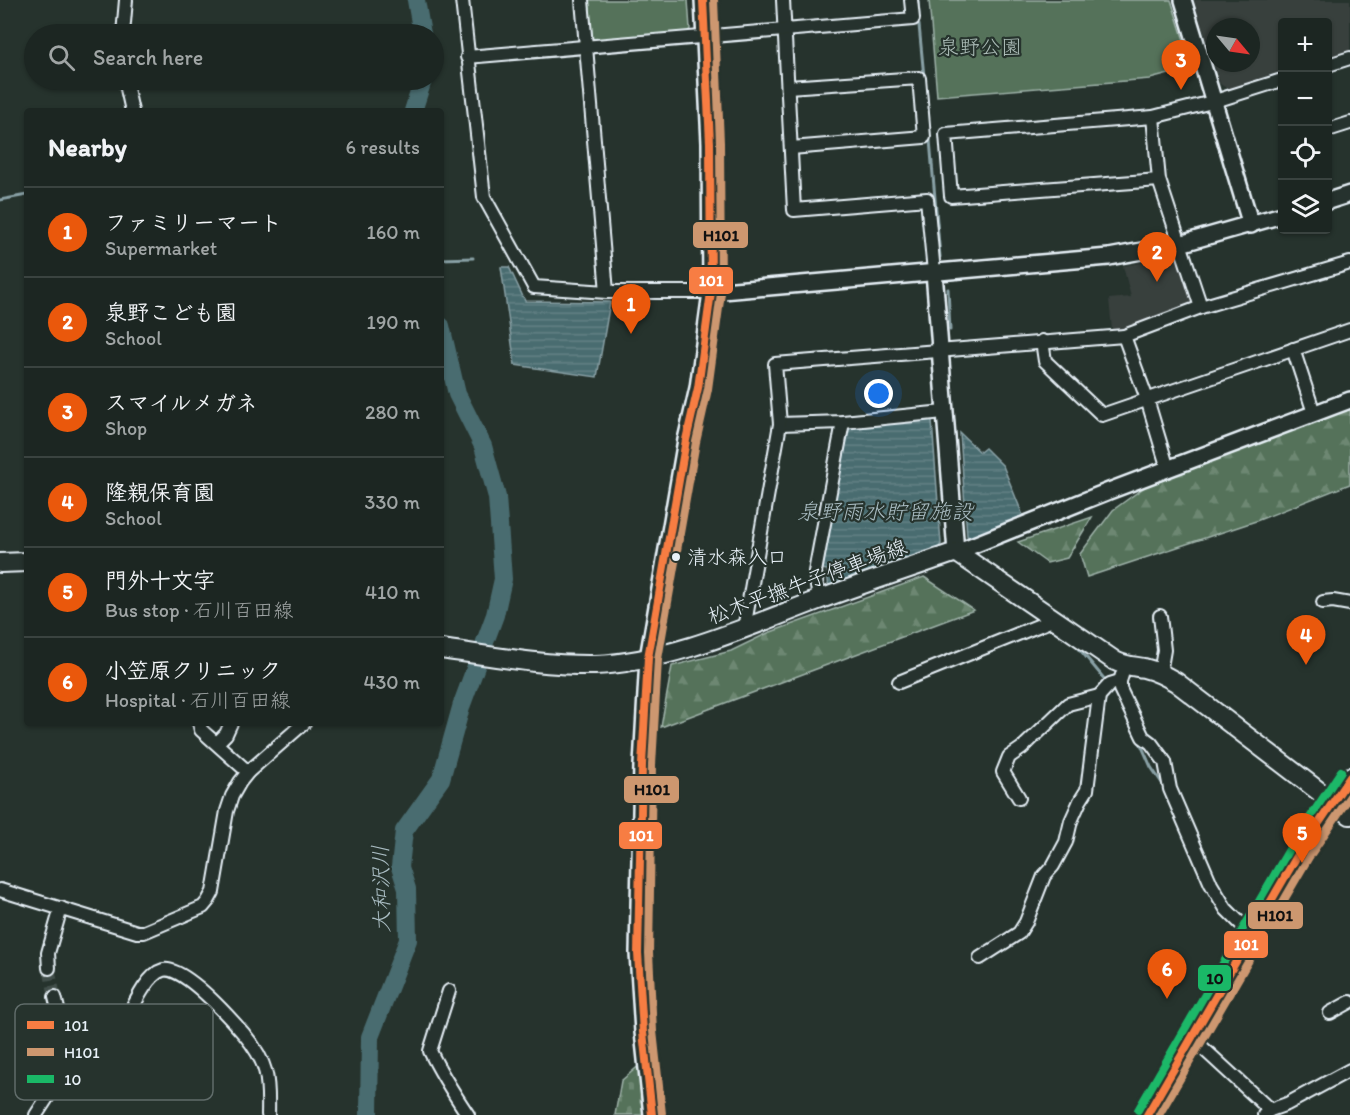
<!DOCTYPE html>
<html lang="en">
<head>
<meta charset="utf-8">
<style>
	body { margin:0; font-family:Itim,"Klee One",sans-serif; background:#252e2a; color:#f1f3f6 }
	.controls { position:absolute; right:18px; top:18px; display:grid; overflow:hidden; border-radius:6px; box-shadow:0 2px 4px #0004 }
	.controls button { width:54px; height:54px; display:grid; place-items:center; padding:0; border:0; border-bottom:2px solid #3a4340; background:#1c2622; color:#f1f3f6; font:30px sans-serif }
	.compass { position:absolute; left:1206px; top:18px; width:54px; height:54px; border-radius:50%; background:#1c2622; box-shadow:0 2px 4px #0004; rotate:119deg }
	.you { position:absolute; left:879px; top:394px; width:21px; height:21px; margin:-15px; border:4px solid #fff; border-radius:50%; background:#1a73e8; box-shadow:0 0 0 9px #1a73e833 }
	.badge { display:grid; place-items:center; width:39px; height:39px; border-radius:50%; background:#ea580c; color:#fff; font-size:20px; font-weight:700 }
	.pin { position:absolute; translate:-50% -50px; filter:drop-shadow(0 2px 3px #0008) }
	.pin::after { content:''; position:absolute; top:32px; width:21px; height:18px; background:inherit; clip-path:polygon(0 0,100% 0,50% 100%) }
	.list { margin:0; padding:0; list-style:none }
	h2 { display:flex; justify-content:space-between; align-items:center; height:78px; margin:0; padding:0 24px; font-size:26px }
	h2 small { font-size:20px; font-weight:400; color:#a0a5a5 }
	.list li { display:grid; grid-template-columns:39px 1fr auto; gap:18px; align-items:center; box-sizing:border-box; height:90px; padding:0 24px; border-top:2px solid #3a4340 }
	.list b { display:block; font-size:22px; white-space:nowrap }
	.list p { margin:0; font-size:20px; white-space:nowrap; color:#a0a5a5 }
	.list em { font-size:20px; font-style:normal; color:#a0a5a5 }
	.icon { flex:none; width:33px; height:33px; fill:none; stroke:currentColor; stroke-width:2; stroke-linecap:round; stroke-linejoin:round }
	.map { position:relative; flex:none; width:1350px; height:1115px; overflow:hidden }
	.search { position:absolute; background:#1c2622; box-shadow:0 2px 4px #0004; left:24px; top:24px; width:420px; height:66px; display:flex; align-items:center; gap:15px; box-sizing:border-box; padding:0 21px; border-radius:33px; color:#a0a5a5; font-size:22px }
	.panel { position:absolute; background:#1c2622; box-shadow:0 2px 4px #0004; left:24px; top:108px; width:420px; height:618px; border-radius:6px }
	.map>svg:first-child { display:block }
	.built { fill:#383f3d; fill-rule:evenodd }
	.green { fill:#55725a; stroke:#9eb2a9; stroke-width:1.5 }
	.forest { fill:url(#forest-firs); stroke:#9eb2a9; stroke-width:1.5 }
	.cemetery { fill:url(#cemetery-stones); stroke:#9eb2a9; stroke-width:1.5 }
	.water { fill:url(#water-rules); stroke:#89a1a6; stroke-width:1.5 }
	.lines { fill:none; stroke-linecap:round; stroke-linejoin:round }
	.stream { stroke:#89a1a6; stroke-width:3 }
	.river { stroke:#4a6c70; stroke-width:18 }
	.minor-tunnel { stroke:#43504b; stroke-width:12; stroke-dasharray:12 6; stroke-linecap:butt }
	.minor-casing { stroke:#e8f1f8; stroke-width:16 }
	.tertiary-casing { stroke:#e8f1f8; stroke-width:20 }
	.secondary-casing { stroke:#e8f1f8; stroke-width:22 }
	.minor { stroke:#26332d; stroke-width:12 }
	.tertiary { stroke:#26332d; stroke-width:15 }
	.secondary { stroke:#26332d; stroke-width:18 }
	.bus-1-casing { stroke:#26332d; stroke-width:12 }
	.bus-2-casing { stroke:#26332d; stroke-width:12 }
	.bus-3-casing { stroke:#26332d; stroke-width:12 }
	.bus-1 { stroke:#f77d43; stroke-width:8 }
	.bus-2 { stroke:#cd976f; stroke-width:8 }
	.bus-3 { stroke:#1ab867; stroke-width:8 }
	.bus-dot { fill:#e8f1f8; stroke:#26332d; stroke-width:2 }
	.labels { text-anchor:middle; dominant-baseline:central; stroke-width:4.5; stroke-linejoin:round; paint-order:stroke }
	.bus-label { font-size:20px; fill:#e8f1f8; stroke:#26332d; text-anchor:start }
	.park-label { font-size:21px; fill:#adbeb9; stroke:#26332d }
	.street-label { font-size:21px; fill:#e8f1f8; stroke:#26332d }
	.water-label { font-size:22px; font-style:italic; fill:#a9bcc2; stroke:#26332d }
	.key { fill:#26332d; stroke:#606c6a; stroke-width:1.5 }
	.key-label { font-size:16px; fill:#e8f1f8 }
	.line-badge { stroke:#26332d; stroke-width:2 }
	.badge-label { font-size:16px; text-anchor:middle; font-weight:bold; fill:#fff }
	.pale-badge-label { font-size:16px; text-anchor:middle; font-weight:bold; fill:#111 }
</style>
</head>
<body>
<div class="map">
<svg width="1350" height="1115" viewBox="0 0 1350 1115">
	<defs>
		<pattern id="forest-firs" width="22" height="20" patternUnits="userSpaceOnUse" patternTransform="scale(1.5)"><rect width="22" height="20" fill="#55725a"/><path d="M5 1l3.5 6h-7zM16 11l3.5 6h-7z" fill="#6d8772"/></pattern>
		<pattern id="cemetery-stones" width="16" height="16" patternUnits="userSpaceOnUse" patternTransform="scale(1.5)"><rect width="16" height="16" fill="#55725a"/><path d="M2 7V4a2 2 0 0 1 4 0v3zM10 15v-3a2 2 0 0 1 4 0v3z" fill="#6d8772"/></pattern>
		<pattern id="water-rules" width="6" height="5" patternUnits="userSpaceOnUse" patternTransform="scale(1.5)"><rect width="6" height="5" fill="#4a6c70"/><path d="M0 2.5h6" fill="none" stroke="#648185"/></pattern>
	</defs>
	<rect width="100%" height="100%" fill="#26332d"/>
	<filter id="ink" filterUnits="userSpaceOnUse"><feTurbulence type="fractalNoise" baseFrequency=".0167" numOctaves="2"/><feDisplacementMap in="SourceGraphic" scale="12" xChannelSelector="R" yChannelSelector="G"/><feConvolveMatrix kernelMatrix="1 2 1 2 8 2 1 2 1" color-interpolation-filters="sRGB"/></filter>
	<g filter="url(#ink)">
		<!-- built -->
		<g class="built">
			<path d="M1194 0H1350V50L1328 57V22H1282V71L1228 89 1220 84ZM1215 27H1251V63H1215Z"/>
			<polygon points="1176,256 1180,258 1194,303 1192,307 1123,329 1112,330 1109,299 1131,297 1123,266"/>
		</g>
		<!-- green -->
		<g class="green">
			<polygon points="589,0 688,0 690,29 688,32 596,41 592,38"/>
			<polygon points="929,0 1171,0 1191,62 1184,70 1150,79 937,96"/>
		</g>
		<!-- forest -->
		<g class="forest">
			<polygon points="1350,408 1350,484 1256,521 1087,577 1080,554 1113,510 1160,476"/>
			<polygon points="1092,517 1067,558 1047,563 1018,542"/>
			<polygon points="924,577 974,610 661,727 672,666 731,651 768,633"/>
		</g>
		<!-- cemetery -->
		<polygon class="cemetery" points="641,1064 647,1115 615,1115 621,1081"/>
		<!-- water -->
		<g class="water">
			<polygon points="501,267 509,267 525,301 610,302 597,377 515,365"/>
			<polygon points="930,419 932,421 941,544 937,550 829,590 827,570 822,569 846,429 850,426"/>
			<polygon points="960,433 980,452 985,448 1003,466 1024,518 970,538 967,536"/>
		</g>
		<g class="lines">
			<!-- stream -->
			<g class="stream">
				<polyline points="918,0 919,15"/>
				<polyline points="919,25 924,77"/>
				<polyline points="930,140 940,257"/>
				<polyline points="0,200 27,195"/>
				<polyline points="441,259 473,258"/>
				<polyline points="948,289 950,330"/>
				<polyline points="1076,645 1106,681"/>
				<polyline points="1139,740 1151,767 1164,786"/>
				<polyline points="1178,823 1190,850"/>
			</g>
			<!-- river -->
			<g class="river">
				<polyline points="416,0 422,34"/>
				<polyline points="413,111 423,80"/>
				<polyline points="369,1115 370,1037 408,940 407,889 400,867 404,831 441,779 462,704 495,615 503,579 497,497 483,446 457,394 441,326"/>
			</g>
			<!-- minor-tunnel -->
			<polyline class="minor-tunnel" points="49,968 55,997"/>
			<!-- minor casing -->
			<g class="minor-casing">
				<g id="minor">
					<polyline points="462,0 484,197 534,287 607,292 711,292"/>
					<polyline points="582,0 607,292"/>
					<polyline points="783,0 794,210 927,199 934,272"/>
					<polyline points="123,34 126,0"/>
					<polyline points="467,57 913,19 911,0"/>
					<polyline points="1328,65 1350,58"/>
					<polyline points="125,80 132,111"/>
					<polyline points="788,87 919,78 924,137 791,148"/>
					<polyline points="1153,117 1159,180 1201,307"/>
					<polyline points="1328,130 1350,123"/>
					<polyline points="1159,180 951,196 946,134 1153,117 1212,102 1282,80"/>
					<polyline points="1124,336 1147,399 1168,469"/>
					<polyline points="1042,341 1045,361 1102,415 1350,330"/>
					<polyline points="1293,349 1314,413"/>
					<polyline points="780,424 843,422 944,412"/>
					<polyline points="819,600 815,572 843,422"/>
					<polyline points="1323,602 1333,601 1350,604"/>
					<polyline points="744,629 780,424 775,364 1124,336 1201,307 1350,263"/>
					<polyline points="1160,673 1164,650 1160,616"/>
					<polyline points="1122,675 1120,681 1120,689 1143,737 1151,743 1165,762 1170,789 1211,884 1226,909 1253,936"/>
					<polyline points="899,682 1055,619"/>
					<polyline points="199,723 201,730 248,772"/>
					<polyline points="217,743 226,734 231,723"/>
					<polyline points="1019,798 1003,772 1009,757 1022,748 1068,704 1099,696"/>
					<polyline points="0,890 137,932 144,932 203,907 208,901 213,892 227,811 232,796 240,782 248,772 304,723"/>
					<polyline points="980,958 1019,933 1026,922 1044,876 1053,866 1066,842 1071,821 1080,801 1087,790 1099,696 1110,684 1120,681"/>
					<polyline points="49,968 48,953 61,908"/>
					<path d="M449 991 430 1051C441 1074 454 1094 468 1115"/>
					<polyline points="1330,1013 1350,1002"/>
					<polyline points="1193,1039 1270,1110"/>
					<path d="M71 1061C83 1066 90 1062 100 1054 104 1050 110 1046 114 1042 126 1026 143 975 163 970 183 965 231 1019 244 1034 268 1063 269 1078 268 1115"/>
					<polyline points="36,1115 71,1061 55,997"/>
					<polyline points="1264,1115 1270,1110 1287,1104 1350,1070"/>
				</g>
			</g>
			<!-- tertiary casing -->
			<g class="tertiary-casing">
				<g id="tertiary">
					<polyline points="1183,0 1251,225"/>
					<polyline points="1328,201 1350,194"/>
					<polyline points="934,272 956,552 1109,491 1350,400"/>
					<polyline points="711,292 1109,257 1180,244 1282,215"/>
					<polyline points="652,1115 643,1032 638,953 642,765 648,658 686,440 698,388 711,292 710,143 703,0"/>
				</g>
			</g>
			<!-- secondary casing -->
			<g class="secondary-casing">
				<g id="secondary">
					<polyline points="0,563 27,562"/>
					<path d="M441 649C491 656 545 666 595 665 670 662 749 626 818 600 864 583 910 568 956 552L1115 661C1125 666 1133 666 1144 668 1156 671 1166 676 1176 682L1350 815"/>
					<polyline points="1147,1115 1300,851 1350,777"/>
				</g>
			</g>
			<!-- minor -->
			<use href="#minor" class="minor"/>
			<!-- tertiary -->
			<use href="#tertiary" class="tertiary"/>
			<!-- secondary -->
			<use href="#secondary" class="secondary"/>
			<!-- bus-1 casing -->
			<g class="bus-1-casing">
				<g id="bus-1">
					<polyline points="652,1115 643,1032 638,953 642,765 648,658 686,440 698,388 711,292 710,143 703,0"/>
					<polyline points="1147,1115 1300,851 1350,777"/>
				</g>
			</g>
			<!-- bus-2 casing -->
			<g class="bus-2-casing">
				<g id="bus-2">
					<polyline points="662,1114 653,1031 649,953 652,765 658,659 696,442 708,389 721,293 720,143 714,0"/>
					<polyline points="1159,1115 1309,857 1350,796"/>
				</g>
			</g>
			<!-- bus-3 casing -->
			<g class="bus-3-casing">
				<polyline id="bus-3" points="1138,1110 1291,846 1341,771"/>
			</g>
			<!-- bus-1 -->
			<use href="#bus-1" class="bus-1"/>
			<!-- bus-2 -->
			<use href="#bus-2" class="bus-2"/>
			<!-- bus-3 -->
			<use href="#bus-3" class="bus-3"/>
		</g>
	</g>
	<!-- markers -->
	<circle class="bus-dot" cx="676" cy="557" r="5"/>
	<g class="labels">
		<!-- bus labels -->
		<g class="bus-label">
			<text x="687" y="557">清水森入口</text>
		</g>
		<!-- park labels -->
		<g class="park-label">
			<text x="980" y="46">泉野公園</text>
		</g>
		<!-- street labels -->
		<g class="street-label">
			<text transform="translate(807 581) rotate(-20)">松木平撫牛子停車場線</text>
		</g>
		<!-- water labels -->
		<g class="water-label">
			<text x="885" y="511">泉野雨水貯留施設</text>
			<text transform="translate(381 889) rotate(-91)">大和沢川</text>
		</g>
	</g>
	<!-- legend -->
	<rect x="15" y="1004" width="198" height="96" rx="9" class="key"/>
	<rect x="27" y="1021" width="27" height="8" fill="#f77d43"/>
	<rect x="27" y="1048" width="27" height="8" fill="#cd976f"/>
	<rect x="27" y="1075" width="27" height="8" fill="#1ab867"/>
	<g class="key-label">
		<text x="64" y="1031">101</text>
		<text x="64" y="1058">H101</text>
		<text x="64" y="1085">10</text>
	</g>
	<g class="line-badge">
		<rect x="692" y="221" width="57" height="28" rx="6" fill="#cd976f"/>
		<rect x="688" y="266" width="46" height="29" rx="6" fill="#f77d43"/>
		<rect x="623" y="775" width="57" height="29" rx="6" fill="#cd976f"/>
		<rect x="618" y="821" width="45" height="29" rx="6" fill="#f77d43"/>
		<rect x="1247" y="901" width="57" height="29" rx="6" fill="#cd976f"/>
		<rect x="1223" y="930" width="46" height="29" rx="6" fill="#f77d43"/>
		<rect x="1197" y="964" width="35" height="28" rx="6" fill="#1ab867"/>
	</g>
	<g class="badge-label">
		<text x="711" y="286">101</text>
		<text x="641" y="841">101</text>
		<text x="1246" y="950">101</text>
	</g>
	<g class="pale-badge-label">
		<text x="721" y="241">H101</text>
		<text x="652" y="795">H101</text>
		<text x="1275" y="921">H101</text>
		<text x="1215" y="984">10</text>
	</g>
</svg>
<div class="controls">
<button>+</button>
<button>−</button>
<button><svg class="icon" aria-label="locate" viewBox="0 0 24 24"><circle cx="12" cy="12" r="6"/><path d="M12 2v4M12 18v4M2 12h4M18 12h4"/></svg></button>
<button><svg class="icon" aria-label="layers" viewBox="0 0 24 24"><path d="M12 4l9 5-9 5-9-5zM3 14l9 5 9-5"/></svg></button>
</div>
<svg class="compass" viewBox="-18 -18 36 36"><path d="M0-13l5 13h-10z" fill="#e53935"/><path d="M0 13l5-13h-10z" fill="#a0a5a5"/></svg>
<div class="you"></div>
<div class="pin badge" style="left:631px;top:334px">1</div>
<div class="pin badge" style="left:1157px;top:282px">2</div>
<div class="pin badge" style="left:1181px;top:90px">3</div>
<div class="pin badge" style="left:1306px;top:665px">4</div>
<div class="pin badge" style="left:1302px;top:863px">5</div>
<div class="pin badge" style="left:1167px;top:999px">6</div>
<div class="search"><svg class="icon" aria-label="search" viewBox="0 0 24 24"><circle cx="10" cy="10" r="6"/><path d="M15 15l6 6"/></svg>Search here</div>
<section class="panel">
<h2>Nearby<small>6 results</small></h2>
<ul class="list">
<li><span class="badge">1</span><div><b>ファミリーマート</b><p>Supermarket</p></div><em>160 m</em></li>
<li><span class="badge">2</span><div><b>泉野こども園</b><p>School</p></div><em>190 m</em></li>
<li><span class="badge">3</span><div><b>スマイルメガネ</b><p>Shop</p></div><em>280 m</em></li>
<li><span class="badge">4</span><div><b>隆親保育園</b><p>School</p></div><em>330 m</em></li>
<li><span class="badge">5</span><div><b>門外十文字</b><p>Bus stop · 石川百田線</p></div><em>410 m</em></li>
<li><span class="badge">6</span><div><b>小笠原クリニック</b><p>Hospital · 石川百田線</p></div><em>430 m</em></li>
</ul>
</section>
</div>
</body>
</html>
